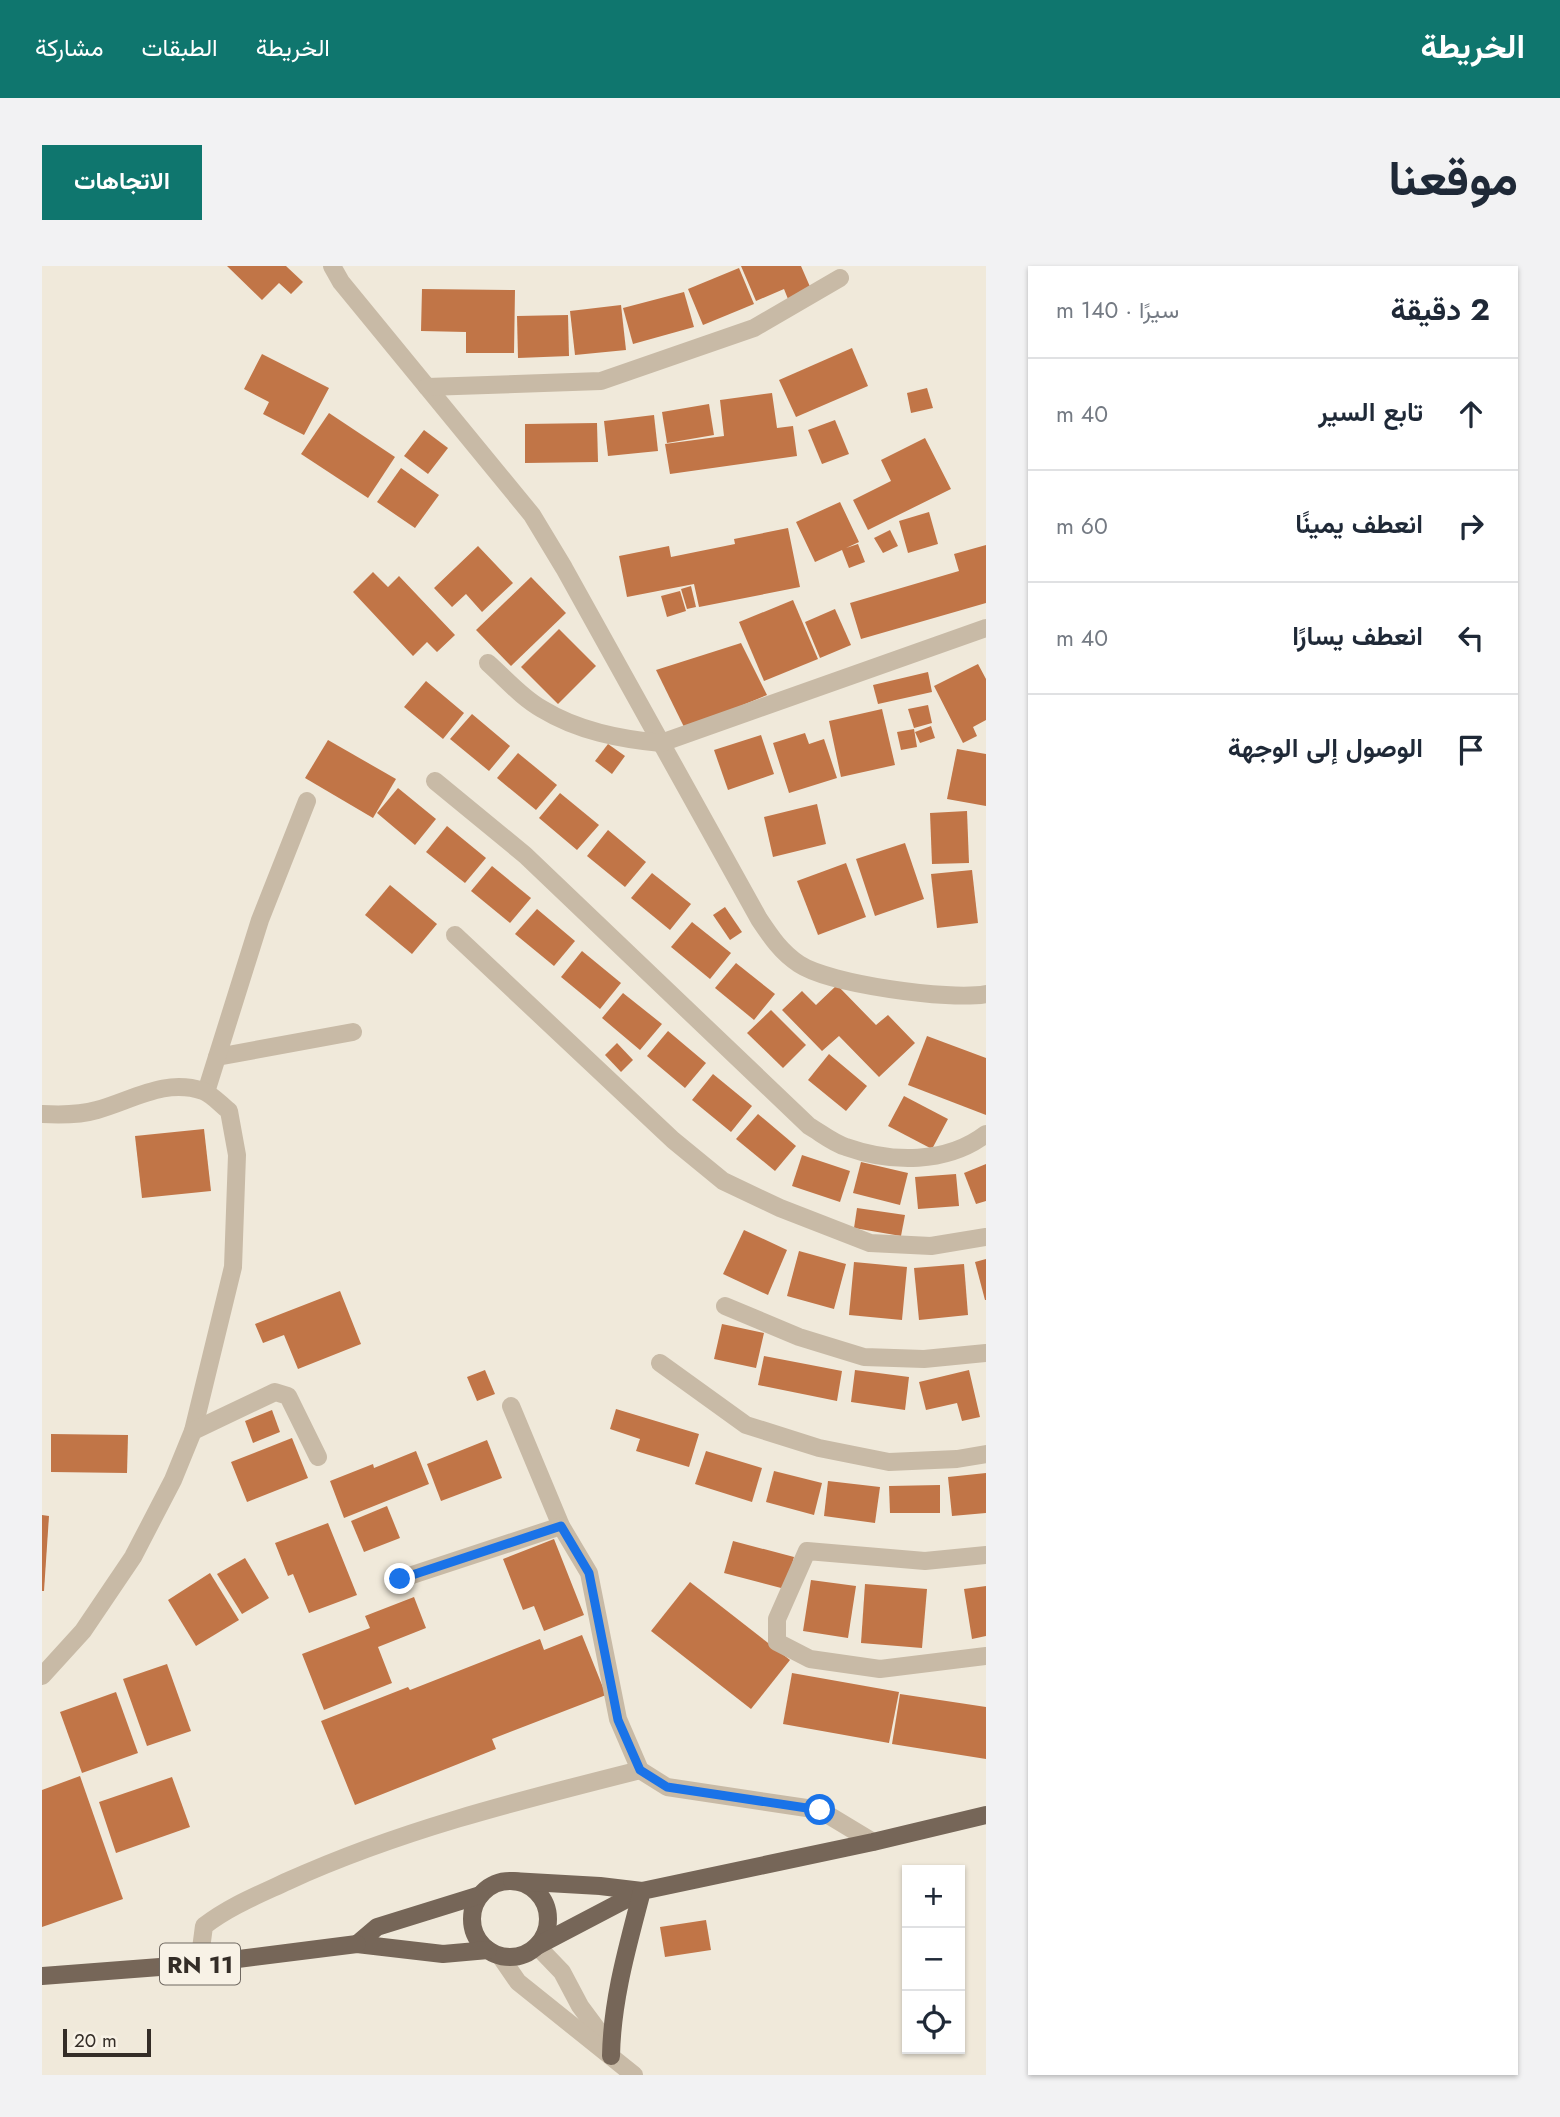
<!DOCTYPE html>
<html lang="ar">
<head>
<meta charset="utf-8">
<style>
	body { margin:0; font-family:Jost,Vazirmatn,sans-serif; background:#f2f2f3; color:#1f2937; direction:rtl }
	.controls { position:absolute; right:21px; bottom:21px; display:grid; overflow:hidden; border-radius:0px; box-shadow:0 2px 5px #0004 }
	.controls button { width:63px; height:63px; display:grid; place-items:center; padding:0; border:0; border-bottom:2px solid #e0e1e3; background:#fff; color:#1f2937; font:35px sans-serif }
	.scale { position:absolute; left:21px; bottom:18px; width:88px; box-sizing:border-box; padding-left:7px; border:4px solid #342d27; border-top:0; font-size:19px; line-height:24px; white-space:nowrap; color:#342d27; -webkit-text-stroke:5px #f8f2e6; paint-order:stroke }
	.stop { position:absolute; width:21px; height:21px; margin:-16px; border:5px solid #1a73e8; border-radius:50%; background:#fff }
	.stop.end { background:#1a73e8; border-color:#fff; box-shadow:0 2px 7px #0008 }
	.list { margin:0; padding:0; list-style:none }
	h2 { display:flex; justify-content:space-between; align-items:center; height:91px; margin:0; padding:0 28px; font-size:30px }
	h2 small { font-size:23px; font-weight:400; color:#747a83 }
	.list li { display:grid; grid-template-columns:46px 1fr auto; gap:21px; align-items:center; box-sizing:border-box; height:112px; padding:0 28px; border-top:2px solid #e0e1e3 }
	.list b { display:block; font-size:26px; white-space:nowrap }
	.list em { font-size:23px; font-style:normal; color:#747a83 }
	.icon { flex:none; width:38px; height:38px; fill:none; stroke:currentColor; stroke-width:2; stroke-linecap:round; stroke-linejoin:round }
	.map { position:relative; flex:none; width:944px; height:1809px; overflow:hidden; direction:ltr; border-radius:0px }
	header { display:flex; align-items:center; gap:42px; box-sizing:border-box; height:98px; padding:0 35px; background:#0f766e; color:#fff }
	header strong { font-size:33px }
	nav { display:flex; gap:38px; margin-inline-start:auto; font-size:24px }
	.intro { display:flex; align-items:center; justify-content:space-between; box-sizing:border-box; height:168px; padding:0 42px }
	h1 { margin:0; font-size:49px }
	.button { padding:18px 32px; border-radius:0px; background:#0f766e; color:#fff; font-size:24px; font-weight:700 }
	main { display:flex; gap:42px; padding:0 42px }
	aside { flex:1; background:#fff; border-radius:0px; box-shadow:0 2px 5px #0004 }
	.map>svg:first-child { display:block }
	.building { fill:#c17547 }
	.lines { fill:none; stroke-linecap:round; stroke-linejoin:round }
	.minor { stroke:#c8baa6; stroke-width:18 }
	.primary { stroke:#766658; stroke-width:18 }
	.route { stroke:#1a73e8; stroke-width:9 }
	.labels { text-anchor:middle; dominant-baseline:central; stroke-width:7; stroke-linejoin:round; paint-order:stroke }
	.shield { fill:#f8f2e6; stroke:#6f6860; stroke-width:2 }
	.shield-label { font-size:24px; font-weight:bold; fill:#342d27 }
</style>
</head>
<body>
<header>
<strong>الخريطة</strong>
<nav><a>الخريطة</a><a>الطبقات</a><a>مشاركة</a></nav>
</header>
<div class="intro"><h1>موقعنا</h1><a class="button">الاتجاهات</a></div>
<main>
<aside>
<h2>2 دقيقة<small>سيرًا · 140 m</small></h2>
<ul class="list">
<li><svg class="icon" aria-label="ahead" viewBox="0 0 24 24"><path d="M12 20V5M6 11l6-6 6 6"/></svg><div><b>تابع السير</b></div><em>40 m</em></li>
<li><svg class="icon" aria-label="right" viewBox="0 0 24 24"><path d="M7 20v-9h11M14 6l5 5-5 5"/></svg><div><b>انعطف يمينًا</b></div><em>60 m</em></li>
<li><svg class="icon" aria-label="left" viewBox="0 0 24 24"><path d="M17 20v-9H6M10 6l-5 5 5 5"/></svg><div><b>انعطف يسارًا</b></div><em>40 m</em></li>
<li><svg class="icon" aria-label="arrive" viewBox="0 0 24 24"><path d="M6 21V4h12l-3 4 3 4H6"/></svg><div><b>الوصول إلى الوجهة</b></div></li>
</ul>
</aside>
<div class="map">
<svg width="944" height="1809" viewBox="0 0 944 1809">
	<rect width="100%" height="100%" fill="#f0e9da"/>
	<!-- building -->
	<g class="building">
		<polygon points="185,0 244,0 261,16 249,28 237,17 220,34"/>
		<polygon points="699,0 759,0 769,23 746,33 742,23 714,35"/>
		<polygon points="697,2 712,38 661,59 646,23"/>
		<polygon points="380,23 473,24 472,87 424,87 424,66 379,65"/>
		<polygon points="642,26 652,61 591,78 581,42"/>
		<polygon points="579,39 584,84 533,89 528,45"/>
		<polygon points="526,49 527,90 476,92 475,50"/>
		<polygon points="810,82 826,120 754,151 737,114"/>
		<polygon points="220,88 287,122 262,169 221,148 227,136 202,123"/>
		<polygon points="885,122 891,142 869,147 865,127"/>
		<polygon points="730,127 735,162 751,160 755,190 628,208 623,178 682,170 678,134"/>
		<polygon points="667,138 672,169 625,177 620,146"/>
		<polygon points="287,147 353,191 326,232 259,188"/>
		<polygon points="612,149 616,185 566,190 562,155"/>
		<polygon points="793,154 807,188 780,198 766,164"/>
		<polygon points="555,157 556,196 483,197 483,158"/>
		<polygon points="382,164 406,182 386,208 362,190"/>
		<polygon points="883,172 909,223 826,264 811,234 849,215 839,194"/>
		<polygon points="359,202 397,229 373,262 335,236"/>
		<polygon points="798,236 817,276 804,282 816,278 823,296 807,302 800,284 773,296 754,256"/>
		<polygon points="887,246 896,278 866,287 857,255"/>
		<polygon points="746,262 758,321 657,341 652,318 585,331 577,290 627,280 629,291 693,278 692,273"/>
		<polygon points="848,264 856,280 841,287 832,272"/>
		<polygon points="944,279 944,337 819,373 808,337 917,305 912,288"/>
		<polygon points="436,280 471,317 440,346 424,328 410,341 392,322"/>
		<polygon points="331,306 346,321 357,310 413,369 395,386 385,376 371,390 311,326"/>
		<polygon points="489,311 524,347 469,400 434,364"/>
		<polygon points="649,320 654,341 645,343 639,323"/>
		<polygon points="638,325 644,345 625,351 619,330"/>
		<polygon points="751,334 776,393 722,415 697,356"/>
		<polygon points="793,343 809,379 778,392 763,356"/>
		<polygon points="517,363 554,400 516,438 479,401"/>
		<polygon points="699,377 725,429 643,463 614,404"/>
		<polygon points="936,398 944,413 944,454 931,461 935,470 921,477 892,420"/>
		<polygon points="886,406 890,426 836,438 831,419"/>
		<polygon points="384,415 422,447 401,473 362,441"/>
		<polygon points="886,439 890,457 872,462 866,443"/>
		<polygon points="840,443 853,499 799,511 787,455"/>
		<polygon points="430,448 468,480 447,505 408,473"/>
		<polygon points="889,460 893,472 878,477 873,466"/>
		<polygon points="872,463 875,481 859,484 855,466"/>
		<polygon points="763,467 767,478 782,473 795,512 747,527 731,477"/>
		<polygon points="719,469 732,508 686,524 672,484"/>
		<polygon points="286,474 354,513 331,552 263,512"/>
		<polygon points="566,478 583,490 570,508 553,495"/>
		<polygon points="915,483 944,488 944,540 905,533"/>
		<polygon points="476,487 515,519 494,544 455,512"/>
		<polygon points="356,522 394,553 373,579 335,547"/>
		<polygon points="518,527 557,559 535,584 497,552"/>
		<polygon points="775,538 784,578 731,591 722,551"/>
		<polygon points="925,545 927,597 890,598 888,547"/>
		<polygon points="405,560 444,592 423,617 384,586"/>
		<polygon points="566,564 604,596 583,621 545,590"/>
		<polygon points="863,577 882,633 833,650 814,593"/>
		<polygon points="804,597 824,651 776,669 755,615"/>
		<polygon points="450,600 489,632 468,657 429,625"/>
		<polygon points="930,604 936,657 895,662 889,608"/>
		<polygon points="610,607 649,638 628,664 589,632"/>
		<polygon points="348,619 395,658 370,688 323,649"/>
		<polygon points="683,641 700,666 688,674 671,649"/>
		<polygon points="495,643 533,675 512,700 473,668"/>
		<polygon points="650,656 689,687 668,713 629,681"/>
		<polygon points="540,685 579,717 558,743 519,711"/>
		<polygon points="694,697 733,728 712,754 673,722"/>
		<polygon points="795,719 834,759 846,749 873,777 837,811 797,770 780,785 740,744 760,725 774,739"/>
		<polygon points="581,727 620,758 598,784 560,752"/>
		<polygon points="729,744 764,779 741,802 705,767"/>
		<polygon points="626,765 664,797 643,822 605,790"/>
		<polygon points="885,770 944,792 944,849 866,819"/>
		<polygon points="575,777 591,794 579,806 563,789"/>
		<polygon points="787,788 825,820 804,845 766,814"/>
		<polygon points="671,808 710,840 689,866 650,834"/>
		<polygon points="862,830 906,853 890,883 846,860"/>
		<polygon points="716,848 754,880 733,905 694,873"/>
		<polygon points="162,863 169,925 100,932 93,870"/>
		<polygon points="760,889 808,905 798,936 750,920"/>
		<polygon points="819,896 866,907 858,939 811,927"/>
		<polygon points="944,898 944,935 934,938 922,907"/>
		<polygon points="914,908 917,940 876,943 873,911"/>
		<polygon points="815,942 863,949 859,970 812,962"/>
		<polygon points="702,964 745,984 726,1029 681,1008"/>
		<polygon points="757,985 804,998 792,1043 745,1030"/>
		<polygon points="944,993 944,1034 943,1034 933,996"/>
		<polygon points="812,996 865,1001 860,1054 807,1049"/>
		<polygon points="922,998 926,1049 877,1054 872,1002"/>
		<polygon points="298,1025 319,1078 256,1103 242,1069 221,1077 213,1058"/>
		<polygon points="680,1058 722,1067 714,1102 672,1093"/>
		<polygon points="722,1090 800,1105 795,1135 716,1119"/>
		<polygon points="443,1104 453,1128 435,1135 425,1111"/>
		<polygon points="813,1104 867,1111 863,1144 809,1136"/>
		<polygon points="927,1104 938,1151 920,1155 915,1137 884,1144 877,1116"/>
		<polygon points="574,1143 657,1168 647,1201 594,1185 598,1173 568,1163"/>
		<polygon points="230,1144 238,1166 211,1177 203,1155"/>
		<polygon points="9,1168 86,1169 85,1207 9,1206"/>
		<polygon points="250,1172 266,1212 205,1236 189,1196"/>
		<polygon points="445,1174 460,1212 399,1235 385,1198"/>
		<polygon points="374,1185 387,1218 302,1252 288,1215 331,1198 332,1202"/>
		<polygon points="664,1185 720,1202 710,1236 653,1218"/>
		<polygon points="732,1205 780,1217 772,1249 724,1236"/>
		<polygon points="944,1207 944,1247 910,1250 906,1211"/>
		<polygon points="786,1215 838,1221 833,1257 782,1250"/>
		<polygon points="898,1219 898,1247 848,1247 847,1220"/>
		<polygon points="345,1240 358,1272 322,1286 309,1255"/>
		<polygon points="0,1249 7,1250 2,1325 0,1325"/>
		<polygon points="286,1257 315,1329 267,1347 251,1308 246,1310 233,1277"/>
		<polygon points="512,1273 542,1349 502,1365 492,1340 481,1344 461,1293"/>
		<polygon points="691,1275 752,1291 743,1323 682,1307"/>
		<polygon points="203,1292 227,1332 200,1348 175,1308"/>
		<polygon points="168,1307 197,1354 154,1380 126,1334"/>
		<polygon points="769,1314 814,1320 806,1372 761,1365"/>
		<polygon points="648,1316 748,1394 709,1443 609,1365"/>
		<polygon points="823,1318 885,1323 880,1382 819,1377"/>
		<polygon points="944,1320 944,1370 930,1373 922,1323"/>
		<polygon points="372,1331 384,1362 336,1381 350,1417 282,1444 260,1388 328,1362 323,1350"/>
		<polygon points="540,1369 564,1429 450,1473 454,1483 313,1539 279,1455 366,1421 368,1424 498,1373 502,1384"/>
		<polygon points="125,1398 149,1465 105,1480 81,1413"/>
		<polygon points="750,1407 857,1426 847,1477 741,1458"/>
		<polygon points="74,1426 96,1487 40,1507 18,1446"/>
		<polygon points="858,1428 944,1441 944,1493 850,1478"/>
		<polygon points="38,1510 81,1633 0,1661 0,1524"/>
		<polygon points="130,1511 148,1561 74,1587 57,1536"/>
		<polygon points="664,1654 669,1684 623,1691 618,1661"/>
	</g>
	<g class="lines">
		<!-- minor -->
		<g class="minor">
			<path d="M290 0 299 16 490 249 522 302 717 653C729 671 739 686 757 698 787 718 908 735 944 728"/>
			<polyline points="385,121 559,115 712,62 798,12"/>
			<path d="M446 397C463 412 480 432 500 443 536 465 578 473 619 477L944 362"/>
			<path d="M393 515 483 589 767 860C779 867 791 877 804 881 849 897 905 898 944 868"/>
			<polyline points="413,669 631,874 681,915 738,942 828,977 889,980 944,971"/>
			<polyline points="175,791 311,766"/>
			<polyline points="164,826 218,654 265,535"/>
			<path d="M0 848C18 849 38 849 55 844 91 834 123 812 161 825 171 829 179 839 187 845L195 889 191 1001 151 1165 131 1214 91 1291 41 1365 0 1410"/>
			<polyline points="683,1040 757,1071 822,1091 882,1093 944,1087"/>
			<polyline points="618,1097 704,1159 777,1182 847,1196 915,1193 944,1188"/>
			<polyline points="469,1140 519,1260 547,1307 576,1453 598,1504 625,1521 778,1544 831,1576"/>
			<polyline points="151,1165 233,1126 246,1130 276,1191"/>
			<polyline points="944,1289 883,1295 765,1285 735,1353 735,1376 768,1393 838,1403 944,1390"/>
			<polyline points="358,1313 519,1260"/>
			<polyline points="495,1680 520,1706 538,1740 561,1771 566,1783"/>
			<polyline points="458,1690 476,1716 592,1809"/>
			<path d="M157 1698 162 1660C188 1640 216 1629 246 1615 358 1564 479 1534 598 1504"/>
		</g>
		<!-- primary -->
		<g class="primary">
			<circle cx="468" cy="1653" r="38"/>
			<polyline points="470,1615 558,1620 600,1625 495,1680"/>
			<polyline points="438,1629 335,1661 315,1678 401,1688 446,1684"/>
			<polyline points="0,1710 157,1698 315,1678"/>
			<path d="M569 1790C570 1733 586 1679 600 1625L831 1576 944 1549"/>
		</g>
	</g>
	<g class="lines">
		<!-- route -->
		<polyline class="route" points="358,1313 519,1260 547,1307 576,1454 598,1504 625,1521 778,1544"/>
	</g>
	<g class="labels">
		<!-- shield labels -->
		<rect class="shield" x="118" y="1677.5" width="80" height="41" rx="5"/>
		<g class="shield-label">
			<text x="158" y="1698">RN 11</text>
		</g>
	</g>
</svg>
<div class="controls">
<button>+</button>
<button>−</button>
<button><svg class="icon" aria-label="locate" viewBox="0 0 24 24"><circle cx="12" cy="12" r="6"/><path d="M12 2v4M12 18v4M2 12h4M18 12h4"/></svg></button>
</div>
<div class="scale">20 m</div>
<div class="stop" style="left:778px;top:1544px"></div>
<div class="stop end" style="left:358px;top:1313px"></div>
</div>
</main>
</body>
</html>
